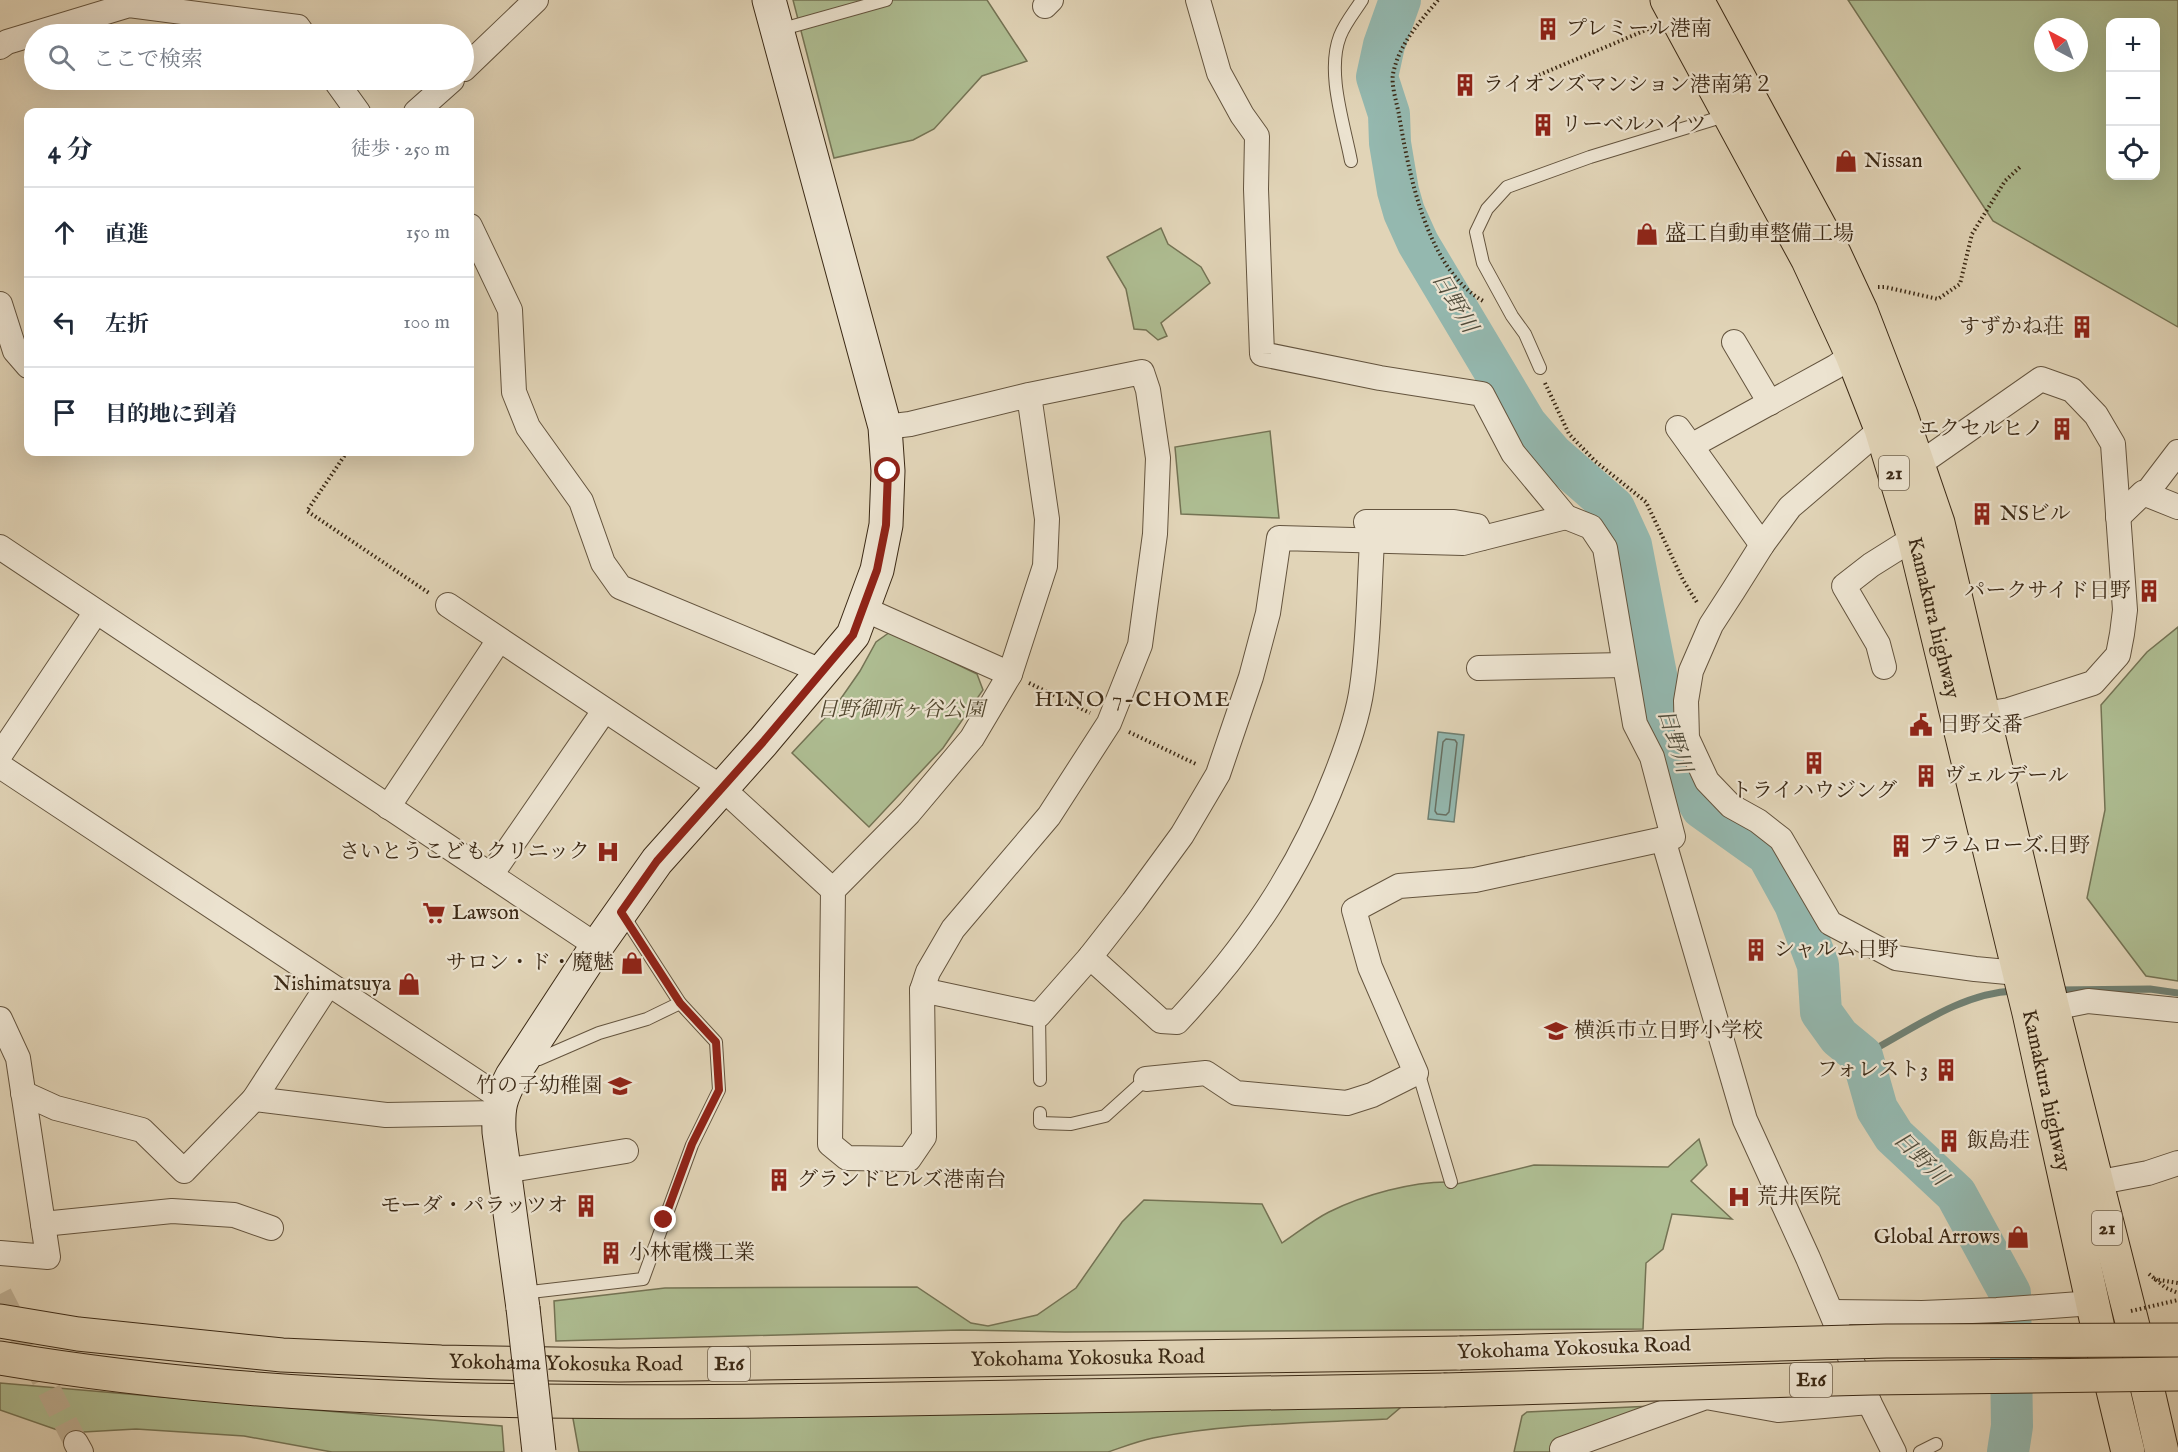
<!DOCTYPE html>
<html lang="ja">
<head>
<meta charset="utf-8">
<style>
	body { margin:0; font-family:"IM FELL English","Noto Serif JP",serif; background:#f2f2f3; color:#1f2937 }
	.controls { position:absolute; right:18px; top:18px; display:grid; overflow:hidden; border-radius:12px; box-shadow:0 6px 24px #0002 }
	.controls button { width:54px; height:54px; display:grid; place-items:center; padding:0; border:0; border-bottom:2px solid #e0e1e3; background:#fff; color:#1f2937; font:30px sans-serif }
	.compass { position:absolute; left:2034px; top:18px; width:54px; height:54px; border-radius:50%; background:#fff; box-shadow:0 6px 24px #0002; rotate:319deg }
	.stop { position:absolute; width:18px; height:18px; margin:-14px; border:4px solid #8f2418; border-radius:50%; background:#fff }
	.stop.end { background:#8f2418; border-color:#fff; box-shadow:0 2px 6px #0008 }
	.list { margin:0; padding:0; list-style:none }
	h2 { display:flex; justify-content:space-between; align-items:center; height:78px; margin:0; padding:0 24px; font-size:26px }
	h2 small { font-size:20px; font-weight:400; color:#747a83 }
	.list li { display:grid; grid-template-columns:39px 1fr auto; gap:18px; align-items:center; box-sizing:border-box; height:90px; padding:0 24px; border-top:2px solid #e0e1e3 }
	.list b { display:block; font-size:22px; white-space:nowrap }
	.list em { font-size:20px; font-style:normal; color:#747a83 }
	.icon { flex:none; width:33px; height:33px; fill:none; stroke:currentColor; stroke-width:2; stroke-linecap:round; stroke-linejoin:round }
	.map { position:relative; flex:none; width:2178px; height:1452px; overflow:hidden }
	.search { position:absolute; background:#fff; box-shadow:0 6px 24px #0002; left:24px; top:24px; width:450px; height:66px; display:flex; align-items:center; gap:15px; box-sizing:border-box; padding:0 21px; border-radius:33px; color:#747a83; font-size:22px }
	.panel { position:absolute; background:#fff; box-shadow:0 6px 24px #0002; left:24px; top:108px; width:450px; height:348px; border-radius:12px }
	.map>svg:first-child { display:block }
	.green { fill:#aebd92; stroke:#747354; stroke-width:1.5; fill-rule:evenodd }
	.water { fill:#94b8af; stroke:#707f71; stroke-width:1.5 }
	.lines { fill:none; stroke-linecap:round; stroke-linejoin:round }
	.shore { stroke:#687062; stroke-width:1.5 }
	.stream { stroke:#707f71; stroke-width:7 }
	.river { stroke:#94b8af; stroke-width:42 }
	.street-tunnel { stroke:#c0b297; stroke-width:24; stroke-dasharray:24 12; stroke-linecap:butt }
	.lane-casing { stroke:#64543e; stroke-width:14 }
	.street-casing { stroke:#64543e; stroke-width:26 }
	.secondary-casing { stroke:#3b2915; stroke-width:35 }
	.primary-casing { stroke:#3b2915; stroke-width:35 }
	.highway-casing { stroke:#3b2915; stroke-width:35 }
	.path { stroke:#3b2915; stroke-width:4; stroke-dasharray:1.5 3; stroke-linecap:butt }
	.lane { stroke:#ece3d0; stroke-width:12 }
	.street { stroke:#ece3d0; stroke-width:24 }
	.secondary { stroke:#ece3d0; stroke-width:33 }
	.primary { stroke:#e1d4b7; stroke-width:33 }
	.highway { stroke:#e1d4b7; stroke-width:33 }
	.secondary-bridge-casing { stroke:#3b2915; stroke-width:35; stroke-linecap:butt }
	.highway-bridge-casing { stroke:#3b2915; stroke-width:35; stroke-linecap:butt }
	.path-bridge { stroke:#3b2915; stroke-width:4; stroke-dasharray:1.5 3; stroke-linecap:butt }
	.secondary-bridge { stroke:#ece3d0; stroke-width:33 }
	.highway-bridge { stroke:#e1d4b7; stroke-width:33 }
	.route { stroke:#8f2418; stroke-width:8 }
	.labels { text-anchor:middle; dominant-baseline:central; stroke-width:4.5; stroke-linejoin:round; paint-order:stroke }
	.shield { fill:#ece3d0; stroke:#70614d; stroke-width:1.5 }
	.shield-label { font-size:20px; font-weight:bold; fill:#3b2915 }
	.poi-label { font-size:21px; fill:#3b2915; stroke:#ece3d0; text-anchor:start }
	.street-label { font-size:21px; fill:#3b2915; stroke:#ece3d0 }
	.park-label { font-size:21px; font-style:italic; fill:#52472e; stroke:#ece3d0 }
	.water-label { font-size:22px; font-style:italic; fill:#514d3c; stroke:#ece3d0 }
	.neighbourhood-label { font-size:22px; letter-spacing:1.5px; fill:#3b2915; stroke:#ece3d0 }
</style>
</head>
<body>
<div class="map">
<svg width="2178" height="1452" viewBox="0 0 2178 1452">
	<rect width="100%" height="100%" fill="#e1d4b7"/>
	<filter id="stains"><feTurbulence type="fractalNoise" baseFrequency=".00333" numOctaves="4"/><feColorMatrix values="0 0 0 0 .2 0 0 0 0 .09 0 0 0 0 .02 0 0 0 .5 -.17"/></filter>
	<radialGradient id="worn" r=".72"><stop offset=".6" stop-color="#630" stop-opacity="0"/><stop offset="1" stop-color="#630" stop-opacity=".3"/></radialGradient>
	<!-- green -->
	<g class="green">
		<polygon points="793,0 987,0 1027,61 982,76 934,129 913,140 834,158"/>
		<path d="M1848 0H2178V327L1993 221ZM2110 22H2156V176H2110ZM2043 27H2079V63H2043Z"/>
		<polygon points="1161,228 1168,244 1201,267 1210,283 1161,323 1167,336 1158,340 1146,330 1134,329 1126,289 1107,257"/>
		<polygon points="1270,431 1279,518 1181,514 1175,447"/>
		<polygon points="2178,627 2178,981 2146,976 2087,898 2105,810 2101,705 2147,652"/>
		<polygon points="890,632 977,674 983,690 943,748 869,827 792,753 835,707 860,671 876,642"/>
		<path d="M1699 1139 1707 1165 1691 1181 1732 1219 1672 1214 1663 1249 1646 1263 1643 1329 1065 1332 960 1330 556 1341 554 1301 665 1288 917 1287 971 1323 988 1326 1037 1315 1076 1288 1122 1222 1144 1200 1262 1204 1282 1243C1297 1233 1313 1220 1329 1212 1363 1195 1413 1181 1451 1182L1453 1185 1534 1165 1668 1167Z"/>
		<polygon points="0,1383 502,1426 504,1452 332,1452 244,1436 136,1429 66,1433 0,1410"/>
		<path d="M570 1402H1407L1387 1419C1309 1423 1230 1423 1153 1438 1138 1441 1123 1447 1108 1452H579Z"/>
		<polygon points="1673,1405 1562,1452 1514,1452 1522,1416 1527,1412"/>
	</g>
	<!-- water -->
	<polygon class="water" points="1438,732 1464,735 1454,822 1428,819"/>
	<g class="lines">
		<!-- shore -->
		<polygon class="shore" points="1446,739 1455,740 1457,743 1449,812 1446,815 1437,814 1435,811 1443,742"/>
		<!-- stream -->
		<g class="stream">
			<polyline points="2058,990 2150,989 2178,993"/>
			<path d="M1862 1056C1909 1032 1959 993 2014 991"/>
		</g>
		<!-- river -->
		<polyline class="river" points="1400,0 1384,45 1377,77 1389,114 1390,143 1398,191 1404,212 1418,243 1526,424 1552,454 1614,508 1631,545 1665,721 1678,766 1702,808 1768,855 1795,904 1818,965 1821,1012 1839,1037 1862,1056 1877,1109 1894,1136 1956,1194 2010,1293 2012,1426 2008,1452"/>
		<!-- street-tunnel -->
		<polyline class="street-tunnel" points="0,1294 76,1443"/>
		<!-- lane casing -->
		<g class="lane-casing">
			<g id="lane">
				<polyline points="779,30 886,0"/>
				<path d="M1351 161C1344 124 1326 72 1340 36 1345 23 1355 11 1362 0"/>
				<polyline points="1540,368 1525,334 1512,316 1483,263 1476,232 1487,209 1507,187 1590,157 1728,115"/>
				<polyline points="1039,1015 1040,1080"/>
				<polyline points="531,1055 539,1059 599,1033 647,1019 680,1003"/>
				<polyline points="1416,1073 1420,1078 1451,1182"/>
				<polyline points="1040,1113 1040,1123 1071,1124 1105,1116 1146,1079"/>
				<polyline points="522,1293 643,1279 692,1145 719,1090 716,1042 680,1003 622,913"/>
				<polyline points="1920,1452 1936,1444"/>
			</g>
		</g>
		<!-- street casing -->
		<g class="street-casing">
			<g id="street">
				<polyline points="1045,6 1051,0"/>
				<polyline points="0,47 7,42 129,5 298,27 303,34"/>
				<polyline points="464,69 536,0"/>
				<polyline points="335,80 358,112"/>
				<polyline points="416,112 452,80"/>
				<polyline points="470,226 510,310 514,392 528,427 581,501 603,563 620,587 824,672"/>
				<polyline points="0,304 15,351 28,366"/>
				<polyline points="1734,342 1770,403"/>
				<polyline points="885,427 910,424 1029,395 1142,372 1148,390 1158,458 1155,534 1140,645 1109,723 1049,816 953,929 928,972 922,990 924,1137 909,1159 847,1158 830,1144 833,890 909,813 972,738 1010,674 1045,566 1047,519 1029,395"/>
				<polyline points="1678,428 1691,446"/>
				<polyline points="1881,429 1790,507 1762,545 1733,591 1711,625 1691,671 1686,701 1687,738 1707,781 1731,806 1758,821 1781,839 1830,923 1896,958 1975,969 2018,973"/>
				<polyline points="1918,465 2041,379 2072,390 2096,415 2113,444 2125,610 2122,634 2118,655 2093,683 2009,710 1985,714"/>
				<polyline points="2146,494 2178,452"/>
				<polyline points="2118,517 2143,493 2178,507"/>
				<polyline points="1366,522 1454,522 1477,526 1482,538"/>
				<polyline points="1762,545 1691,446 1835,367 1852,355"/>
				<polyline points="0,547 597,946"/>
				<polyline points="448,605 722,788 833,890"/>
				<polyline points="864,609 1010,674"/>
				<polyline points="1884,667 1878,644 1844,586 1871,565 1914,538"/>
				<polyline points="1479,668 1624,665"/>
				<polyline points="0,755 96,612"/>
				<polyline points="0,766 501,1098"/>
				<polyline points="388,807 499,640"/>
				<polyline points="1663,839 1745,1120 1808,1258 1869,1402 1894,1452"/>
				<polyline points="491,875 604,711"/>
				<path d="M1090 957 1161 1021 1177 1022C1247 947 1299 871 1336 775 1347 747 1358 717 1362 687 1369 640 1369 590 1372 542"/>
				<polyline points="922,990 1039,1015 1090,957 1133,902 1182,835 1218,774 1251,677 1268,613 1279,538 1463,543 1566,517"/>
				<polyline points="2038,1011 2088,1001 2178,1010"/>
				<polyline points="0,1019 18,1058 48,1257 0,1253"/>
				<polyline points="1146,1079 1206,1073 1236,1093 1347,1103 1372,1095 1416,1073 1370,967 1354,910 1399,886 1475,880 1673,837 1652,757 1635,724 1605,548 1591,527 1566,517 1513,453 1482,394 1380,378 1262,354 1256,189 1257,136 1242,115 1219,73 1198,0"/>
				<polyline points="23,1093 56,1108 142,1130 184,1171 254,1099 328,985"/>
				<polyline points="254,1099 386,1115 498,1113"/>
				<polyline points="504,1171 626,1151"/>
				<polyline points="2095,1183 2148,1173 2178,1163"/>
				<polyline points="43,1224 172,1211 234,1215 271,1228"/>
				<polyline points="1832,1312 1922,1313 1997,1310 2093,1303"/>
				<polyline points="76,1443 81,1452"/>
				<polyline points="1562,1449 1706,1397 1778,1410 1869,1402"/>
			</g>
		</g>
		<!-- secondary casing -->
		<g class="secondary-casing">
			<path id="secondary" d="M523 1308 499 1132C498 1107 500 1099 512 1076L597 946 657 861 763 742 853 635 877 570 886 525 888 471 885 427 769 0"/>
		</g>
		<!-- primary casing -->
		<g class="primary-casing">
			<g id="primary">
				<path id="s1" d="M1667 0 1808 260 1852 355 1881 429 1914 538 2029 1013 2098 1328 2128 1452"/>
				<polyline points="1697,0 1834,253 1861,311 1901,415 1938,523 2052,1005 2133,1326 2162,1452"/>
			</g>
		</g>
		<!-- highway casing -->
		<g class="highway-casing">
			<g id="highway">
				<path id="s2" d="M0 1321 78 1334 282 1355 441 1362 619 1365 1460 1353"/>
				<path d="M0 1358C277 1405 561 1404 841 1400 1042 1397 1243 1394 1444 1390"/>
			</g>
		</g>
		<!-- path -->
		<g class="path">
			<path d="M1438 0C1419 23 1399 44 1393 74 1391 86 1397 103 1399 115 1409 174 1427 271 1485 302"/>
			<polyline points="1539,75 1653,27"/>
			<polyline points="1878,287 1885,287 1938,299 1960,284 1972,234 2005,181 2021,166"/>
			<polyline points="1545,383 1569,434 1595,461 1646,502 1683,580 1698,604"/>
			<polyline points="347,452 307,511 429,593"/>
			<polyline points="1029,683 1090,713"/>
			<polyline points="1129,732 1198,765"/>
			<polyline points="2149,1274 2166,1288 2178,1293"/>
			<polyline points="2154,1279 2178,1283"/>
		</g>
		<!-- lane -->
		<use href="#lane" class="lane"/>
		<!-- street -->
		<use href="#street" class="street"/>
		<!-- secondary -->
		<use href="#secondary" class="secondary"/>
		<!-- primary -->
		<use href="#primary" class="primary"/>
		<!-- highway -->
		<use href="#highway" class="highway"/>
		<!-- secondary-bridge casing -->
		<g class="secondary-bridge-casing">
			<polyline id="secondary-bridge" points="523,1308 539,1452"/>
		</g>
		<!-- highway-bridge casing -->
		<g class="highway-bridge-casing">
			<g id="highway-bridge">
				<polyline points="1460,1353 1886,1341 2178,1340"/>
				<polyline points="1444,1390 1871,1378 2178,1374"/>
			</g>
		</g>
		<!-- path-bridge -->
		<polyline class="path-bridge" points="2131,1311 2178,1300"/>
		<!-- secondary-bridge -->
		<use href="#secondary-bridge" class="secondary-bridge"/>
		<!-- highway-bridge -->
		<use href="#highway-bridge" class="highway-bridge"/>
	</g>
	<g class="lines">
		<!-- route -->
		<polyline class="route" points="664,1220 692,1144 719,1090 716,1042 680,1003 621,912 657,861 763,742 853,635 877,570 886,525 888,471"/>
	</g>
	<!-- icons -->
	<defs>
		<g id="building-bare" transform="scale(1.8)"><path d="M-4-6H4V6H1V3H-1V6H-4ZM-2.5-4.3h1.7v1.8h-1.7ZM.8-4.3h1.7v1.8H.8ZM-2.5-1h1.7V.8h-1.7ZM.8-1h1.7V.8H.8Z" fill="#8f2418" stroke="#ece3d0" stroke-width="2.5" paint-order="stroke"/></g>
		<g id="shop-bare" transform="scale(1.8)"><path d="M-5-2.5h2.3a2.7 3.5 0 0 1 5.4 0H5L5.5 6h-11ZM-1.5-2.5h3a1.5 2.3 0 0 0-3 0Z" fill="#8f2418" stroke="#ece3d0" stroke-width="2.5" paint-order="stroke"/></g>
		<g id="civic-bare" transform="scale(1.8)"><path d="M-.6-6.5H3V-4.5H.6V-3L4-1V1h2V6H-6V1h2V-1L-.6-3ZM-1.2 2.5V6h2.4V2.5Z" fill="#8f2418" stroke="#ece3d0" stroke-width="2.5" paint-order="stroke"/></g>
		<g id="hospital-bare" transform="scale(1.8)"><path d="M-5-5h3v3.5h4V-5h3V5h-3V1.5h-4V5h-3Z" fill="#8f2418" stroke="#ece3d0" stroke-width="2.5" paint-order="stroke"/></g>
		<g id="supermarket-bare" transform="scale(1.8)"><path d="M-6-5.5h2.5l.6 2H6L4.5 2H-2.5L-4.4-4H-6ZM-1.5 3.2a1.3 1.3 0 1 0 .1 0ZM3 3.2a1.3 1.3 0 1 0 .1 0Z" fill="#8f2418" stroke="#ece3d0" stroke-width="2.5" paint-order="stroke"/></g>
		<g id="school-bare" transform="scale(1.8)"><path d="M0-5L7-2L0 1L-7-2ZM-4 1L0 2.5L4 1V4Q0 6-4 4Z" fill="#8f2418" stroke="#ece3d0" stroke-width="2.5" paint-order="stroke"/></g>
	</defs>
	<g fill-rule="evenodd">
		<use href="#building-bare" x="1548" y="29"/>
		<use href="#building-bare" x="1465" y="85"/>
		<use href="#building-bare" x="1543" y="125"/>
		<use href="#shop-bare" x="1846" y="161"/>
		<use href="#shop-bare" x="1647" y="234"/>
		<use href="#building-bare" x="2082" y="327"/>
		<use href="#building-bare" x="2062" y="429"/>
		<use href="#building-bare" x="1982" y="514"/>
		<use href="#building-bare" x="2149" y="591"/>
		<use href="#civic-bare" x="1921" y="725"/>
		<use href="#building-bare" x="1814" y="763"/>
		<use href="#building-bare" x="1926" y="776"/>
		<use href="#building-bare" x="1901" y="846"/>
		<use href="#hospital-bare" x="608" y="852"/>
		<use href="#supermarket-bare" x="434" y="913"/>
		<use href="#building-bare" x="1756" y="950"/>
		<use href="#shop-bare" x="632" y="963"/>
		<use href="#shop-bare" x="409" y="984"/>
		<use href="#school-bare" x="1556" y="1031"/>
		<use href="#building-bare" x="1946" y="1070"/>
		<use href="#school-bare" x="620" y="1086"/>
		<use href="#building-bare" x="1949" y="1141"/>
		<use href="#building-bare" x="779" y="1180"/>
		<use href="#hospital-bare" x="1739" y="1197"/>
		<use href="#building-bare" x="586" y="1206"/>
		<use href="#shop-bare" x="2018" y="1237"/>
		<use href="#building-bare" x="611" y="1253"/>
	</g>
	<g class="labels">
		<!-- shield labels -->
		<g class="shield">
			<rect x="1879" y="456" width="30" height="34" rx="4.5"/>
			<rect x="2092" y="1211" width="30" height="34" rx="4.5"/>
			<rect x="708" y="1347" width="42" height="34" rx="4.5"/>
			<rect x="1790" y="1363" width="42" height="34" rx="4.5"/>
		</g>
		<g class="shield-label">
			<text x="1894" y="473">21</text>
			<text x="2107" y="1228">21</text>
			<text x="729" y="1364">E16</text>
			<text x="1811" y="1380">E16</text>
		</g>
		<!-- poi labels -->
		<g class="poi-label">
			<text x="1566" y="29">プレミール港南</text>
			<text x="1483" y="85">ライオンズマンション港南第２</text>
			<text x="1561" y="125">リーベルハイツ</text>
			<text x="1864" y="161">Nissan</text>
			<text x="1665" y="234">盛工自動車整備工場</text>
			<text x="2064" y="327" text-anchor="end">すずかね荘</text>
			<text x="2044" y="429" text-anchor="end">エクセルヒノ</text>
			<text x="2000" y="514">NSビル</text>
			<text x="2131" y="591" text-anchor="end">パークサイド日野</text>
			<text x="1939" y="725">日野交番</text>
			<text x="1944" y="776">ヴェルデール</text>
			<text x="1814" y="791" text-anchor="middle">トライハウジング</text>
			<text x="1919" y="846">プラムローズ.日野</text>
			<text x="590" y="852" text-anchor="end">さいとうこどもクリニック</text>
			<text x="452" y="913">Lawson</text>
			<text x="1774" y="950">シャルム日野</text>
			<text x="614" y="963" text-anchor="end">サロン・ド・魔魅</text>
			<text x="391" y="984" text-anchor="end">Nishimatsuya</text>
			<text x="1574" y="1031">横浜市立日野小学校</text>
			<text x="1928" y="1070" text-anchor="end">フォレスト3</text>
			<text x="602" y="1086" text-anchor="end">竹の子幼稚園</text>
			<text x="1967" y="1141">飯島荘</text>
			<text x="797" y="1180">グランドヒルズ港南台</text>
			<text x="1757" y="1197">荒井医院</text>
			<text x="568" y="1206" text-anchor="end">モーダ・パラッツオ</text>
			<text x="2000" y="1237" text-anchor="end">Global Arrows</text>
			<text x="629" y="1253">小林電機工業</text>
		</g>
		<!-- street labels -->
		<g class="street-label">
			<text stroke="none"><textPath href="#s1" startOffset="676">Kamakura highway</textPath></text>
			<text stroke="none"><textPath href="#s1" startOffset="1162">Kamakura highway</textPath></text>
			<text transform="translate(1574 1349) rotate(-2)">Yokohama Yokosuka Road</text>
			<text stroke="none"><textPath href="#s2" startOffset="1090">Yokohama Yokosuka Road</textPath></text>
			<text stroke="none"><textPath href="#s2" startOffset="568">Yokohama Yokosuka Road</textPath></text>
		</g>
		<!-- park labels -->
		<g class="park-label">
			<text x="901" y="710">日野御所ヶ谷公園</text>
		</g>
		<!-- water labels -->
		<g class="water-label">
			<text transform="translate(1454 303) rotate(59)">日野川</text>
			<text transform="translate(1674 741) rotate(72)">日野川</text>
			<text transform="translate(1920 1159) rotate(45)">日野川</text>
		</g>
		<!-- neighbourhood labels -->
		<g class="neighbourhood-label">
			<text x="1133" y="700">HINO 7-CHOME</text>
		</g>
	</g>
	<rect width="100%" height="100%" filter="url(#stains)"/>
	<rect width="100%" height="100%" fill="url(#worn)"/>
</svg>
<div class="controls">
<button>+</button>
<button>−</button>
<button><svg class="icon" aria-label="locate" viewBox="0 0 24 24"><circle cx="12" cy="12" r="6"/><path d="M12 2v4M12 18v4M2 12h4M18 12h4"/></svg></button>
</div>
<svg class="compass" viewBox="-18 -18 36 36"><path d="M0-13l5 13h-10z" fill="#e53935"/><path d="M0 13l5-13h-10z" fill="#747a83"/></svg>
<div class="stop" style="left:888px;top:471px"></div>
<div class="stop end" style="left:664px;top:1220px"></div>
<div class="search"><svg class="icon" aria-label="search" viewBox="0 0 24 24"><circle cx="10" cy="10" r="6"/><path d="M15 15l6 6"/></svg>ここで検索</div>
<section class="panel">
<h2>4 分<small>徒歩 · 250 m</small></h2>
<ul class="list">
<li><svg class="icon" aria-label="ahead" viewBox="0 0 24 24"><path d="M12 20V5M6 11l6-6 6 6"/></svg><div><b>直進</b></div><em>150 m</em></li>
<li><svg class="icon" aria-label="left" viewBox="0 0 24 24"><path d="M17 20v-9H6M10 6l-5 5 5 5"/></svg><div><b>左折</b></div><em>100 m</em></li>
<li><svg class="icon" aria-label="arrive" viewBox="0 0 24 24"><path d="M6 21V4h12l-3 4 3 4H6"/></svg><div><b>目的地に到着</b></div></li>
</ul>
</section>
</div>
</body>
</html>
